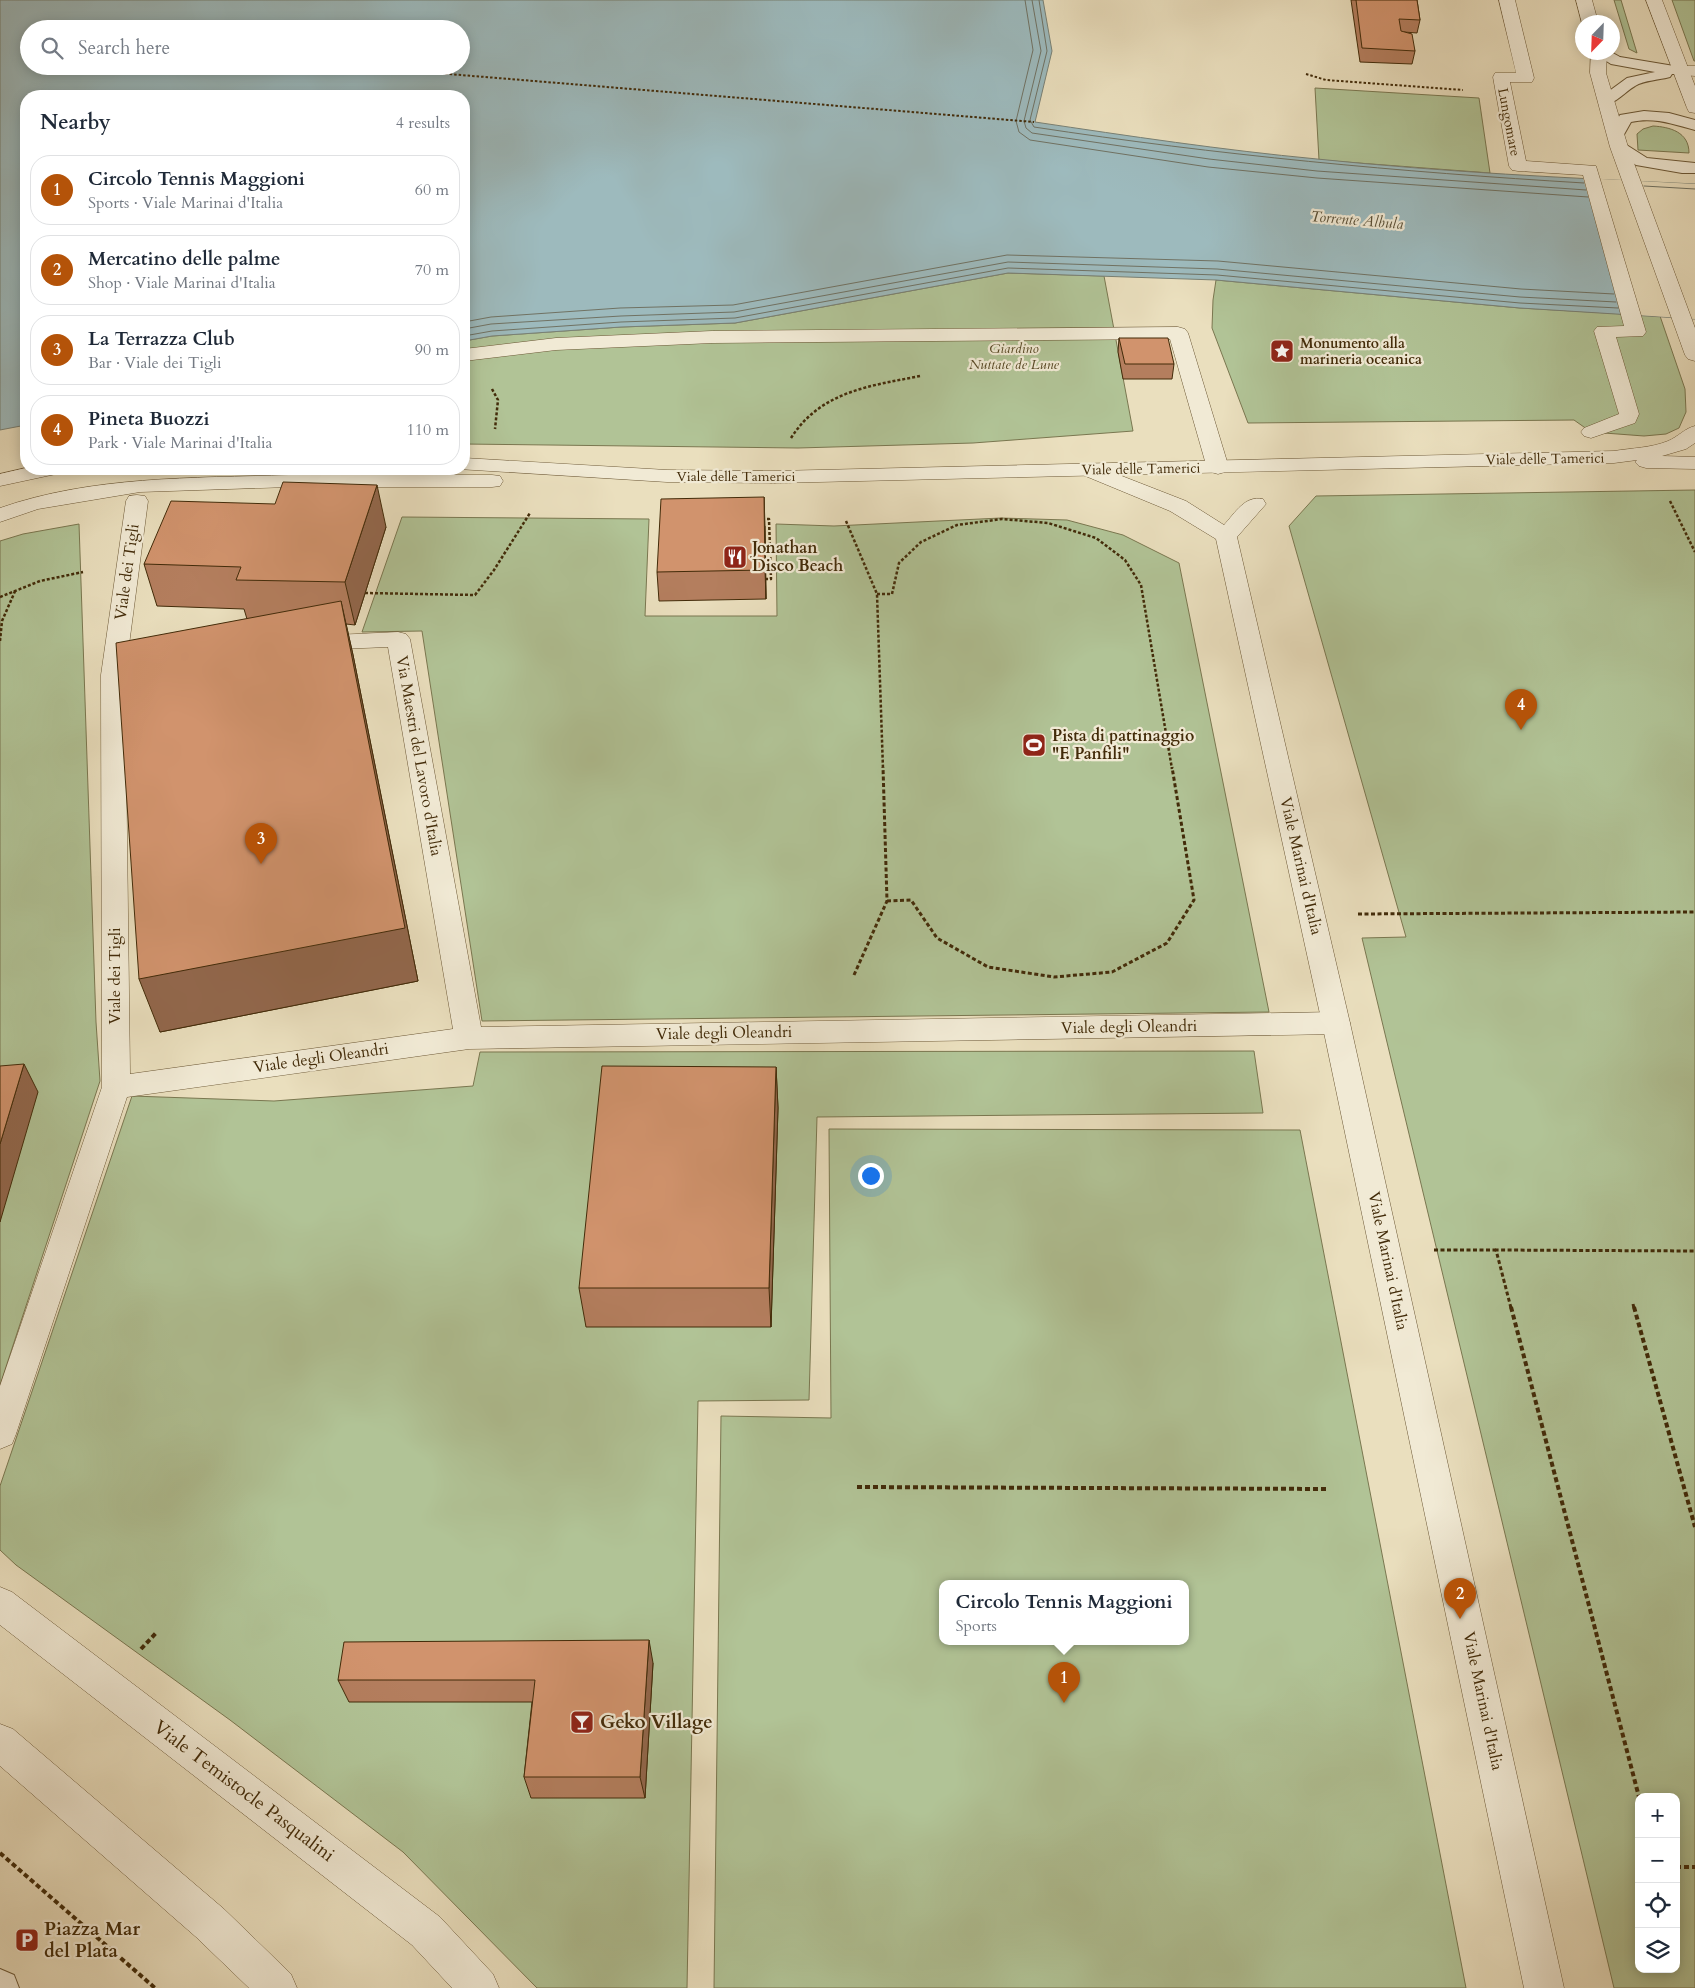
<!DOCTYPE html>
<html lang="en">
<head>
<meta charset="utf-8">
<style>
	body { margin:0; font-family:Cardo,serif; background:#f2f2f3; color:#1f2937 }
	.controls { position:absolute; right:15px; bottom:15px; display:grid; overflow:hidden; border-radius:10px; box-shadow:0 2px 12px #0003 }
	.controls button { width:45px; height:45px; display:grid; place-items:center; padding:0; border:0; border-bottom:1px solid #e0e1e3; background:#fff; color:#1f2937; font:25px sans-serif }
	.compass { position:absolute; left:1575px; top:15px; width:45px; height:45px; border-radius:50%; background:#fff; box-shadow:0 2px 12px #0003; rotate:203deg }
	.you { position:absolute; left:870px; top:1175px; width:18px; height:18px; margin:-12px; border:4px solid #fff; border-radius:50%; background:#1a73e8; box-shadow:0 0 0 8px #1a73e833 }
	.badge { display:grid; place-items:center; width:32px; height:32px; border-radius:50%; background:#b45309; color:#fff; font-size:16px; font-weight:700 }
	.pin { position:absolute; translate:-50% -41px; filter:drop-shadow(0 1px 2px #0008) }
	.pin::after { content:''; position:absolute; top:26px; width:18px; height:15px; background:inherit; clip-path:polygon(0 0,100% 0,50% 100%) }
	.popup { position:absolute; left:939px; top:1580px; width:250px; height:65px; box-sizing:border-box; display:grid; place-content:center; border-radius:10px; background:#fff; filter:drop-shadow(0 1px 4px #0005); font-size:16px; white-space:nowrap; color:#747a83 }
	.popup b { font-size:19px; color:#1f2937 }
	.popup::after { content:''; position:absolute; left:50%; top:100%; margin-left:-10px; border:10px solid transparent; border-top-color:#fff }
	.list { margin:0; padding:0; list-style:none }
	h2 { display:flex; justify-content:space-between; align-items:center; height:65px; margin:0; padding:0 20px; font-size:21px }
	h2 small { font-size:16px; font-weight:400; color:#747a83 }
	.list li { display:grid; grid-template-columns:32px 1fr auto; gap:15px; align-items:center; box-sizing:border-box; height:70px; margin:0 10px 10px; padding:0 10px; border:1px solid #e0e1e3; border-radius:20px }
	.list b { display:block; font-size:19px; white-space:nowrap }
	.list p { margin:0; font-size:16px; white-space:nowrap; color:#747a83 }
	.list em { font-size:16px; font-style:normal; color:#747a83 }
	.icon { flex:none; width:28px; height:28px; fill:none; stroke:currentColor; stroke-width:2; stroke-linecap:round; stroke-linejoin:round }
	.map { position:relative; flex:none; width:1695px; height:1988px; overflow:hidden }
	.search { position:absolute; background:#fff; box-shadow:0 2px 12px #0003; left:20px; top:20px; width:450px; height:55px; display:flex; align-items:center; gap:12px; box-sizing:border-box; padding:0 18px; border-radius:28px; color:#747a83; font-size:19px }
	.panel { position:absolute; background:#fff; box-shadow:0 2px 12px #0003; left:20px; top:90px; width:450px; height:385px; border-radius:20px }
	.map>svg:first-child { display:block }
	.green { fill:#b1c396; stroke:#7a7750; fill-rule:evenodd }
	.water { fill:#9dbabd; stroke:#798175; fill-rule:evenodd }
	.pier { fill:#eadfbe }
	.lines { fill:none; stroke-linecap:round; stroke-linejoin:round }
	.shore { stroke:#707263; stroke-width:1 }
	.service-casing { stroke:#6c5836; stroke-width:2 }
	.pedestrian-casing { stroke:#6c5836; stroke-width:1 }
	.minor-casing { stroke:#6c5836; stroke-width:1 }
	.tertiary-casing { stroke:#6c5836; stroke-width:1 }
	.path-far3 { stroke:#422b09; stroke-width:2; stroke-dasharray:2.5 2; stroke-linecap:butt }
	.path-far2 { stroke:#422b09; stroke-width:2.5; stroke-dasharray:3 2; stroke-linecap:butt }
	.path-far1 { stroke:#422b09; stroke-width:3; stroke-dasharray:4 2.5; stroke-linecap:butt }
	.path { stroke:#422b09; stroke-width:4; stroke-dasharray:5 3; stroke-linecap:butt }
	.service { fill:#f1ead5; fill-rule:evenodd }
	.pedestrian { fill:#f1ead5; fill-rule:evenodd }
	.minor { fill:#f1ead5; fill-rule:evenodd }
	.tertiary { fill:#f1ead5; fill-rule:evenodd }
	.wall { fill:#b47e5e; stroke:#422b09 }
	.shaded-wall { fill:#92674c; stroke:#422b09 }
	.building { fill:#d1936d; stroke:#422b09 }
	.labels { text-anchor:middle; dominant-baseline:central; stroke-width:4.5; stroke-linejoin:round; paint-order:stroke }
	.far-street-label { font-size:14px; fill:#422b09; stroke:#f1ead5 }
	.far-poi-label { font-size:14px; font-weight:bold; fill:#422b09; stroke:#f1ead5; text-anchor:start }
	.far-park-label { font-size:14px; font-style:italic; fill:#584925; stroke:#f1ead5 }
	.far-water-label { font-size:15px; font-style:italic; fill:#594f36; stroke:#f1ead5 }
	.poi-label { font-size:16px; font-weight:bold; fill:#422b09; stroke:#f1ead5; text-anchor:start }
	.street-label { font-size:16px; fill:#422b09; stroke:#f1ead5 }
	.near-poi-label { font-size:19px; font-weight:bold; fill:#422b09; stroke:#f1ead5; text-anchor:start }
	.near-street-label { font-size:19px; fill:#422b09; stroke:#f1ead5 }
</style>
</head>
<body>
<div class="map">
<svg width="1695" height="1988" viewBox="0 0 1695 1988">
	<rect width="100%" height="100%" fill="#eadfbe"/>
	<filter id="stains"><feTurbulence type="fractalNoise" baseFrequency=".004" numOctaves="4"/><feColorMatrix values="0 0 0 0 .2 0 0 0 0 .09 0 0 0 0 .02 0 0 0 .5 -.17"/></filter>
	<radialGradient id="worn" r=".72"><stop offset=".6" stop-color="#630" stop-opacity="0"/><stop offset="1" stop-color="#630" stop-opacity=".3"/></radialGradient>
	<!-- green -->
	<g class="green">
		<polygon points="1614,0 1621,0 1637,53 1629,49"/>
		<polygon points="1672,0 1695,0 1695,61 1694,61"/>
		<polygon points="1315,88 1479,98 1490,173 1319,160"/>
		<path d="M1653 126C1670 127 1689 132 1689 153L1638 150 1637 134 1643 129Z"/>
		<polygon points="1008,273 1104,276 1133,431 973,443 798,448 464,444 464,341 492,336 621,327 735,323"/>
		<polygon points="1216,280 1520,308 1660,316 1685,389 1686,412 1679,428 1666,434 1644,436 1591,432 1574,420 1248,423 1212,328 1213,300"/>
		<path d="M1695 490V1988H1614L1362 938 1406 937 1289 526 1316 496ZM1639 1797H1676V1969H1639Z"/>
		<polygon points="402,517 649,519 645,616 777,616 776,524 834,526 1001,518 1067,520 1123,535 1179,563 1269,1012 482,1021 422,631 362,632"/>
		<polygon points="79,524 96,1022 100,1081 0,1385 0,541 23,534"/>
		<polygon points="1254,1051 1263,1113 817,1117 809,1400 698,1401 687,1988 537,1988 403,1852 230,1720 16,1565 0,1550 0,1486 132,1096 274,1101 473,1086 480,1052"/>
		<path d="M829 1129 1300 1130 1466 1988H714L721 1416 831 1418ZM943 1584H1185V1642H943Z"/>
	</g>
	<!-- water -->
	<path class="water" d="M0 0H1043L1052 51 1035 122C1129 136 1222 150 1317 159 1442 172 1569 178 1695 184V319L1520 308 1216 280 1008 273 735 323 621 327 492 336 464 341V96H26V425L0 430ZM29 29H461V66H29Z"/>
	<!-- pier -->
	<polygon class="pier" points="1583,178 1695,184 1695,319 1623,314"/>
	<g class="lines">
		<!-- shore -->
		<g class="shore">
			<polyline points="1025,0 1033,50 1016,121 1019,132 1030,140 1208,167 1317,178 1588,197"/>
			<polyline points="1032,0 1041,51 1024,121 1026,128 1032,133 1209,159 1317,171 1586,190"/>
			<path d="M1039 0 1047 51 1030 120 1034 127C1217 155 1400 172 1584 183"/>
			<polyline points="1644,186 1695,189"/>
			<polyline points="464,322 491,317 620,308 733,305 1007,255 1218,261 1521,289 1614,294"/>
			<polyline points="464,329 491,324 621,316 734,312 1008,262 1217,269 1520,297 1616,302"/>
			<polyline points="464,336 492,331 621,322 735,318 1008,268 1217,275 1520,303 1618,308"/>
		</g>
		<!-- service casing -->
		<g class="service-casing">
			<g id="service">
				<path d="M1592 52H1611L1620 57 1680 67 1685 68 1687 71 1685 74H1672L1670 77C1660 80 1644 80 1635 86 1624 92 1614 107 1601 103L1598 100 1601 97 1627 78 1655 72 1611 64Z"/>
				<path d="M1644 111 1669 113 1695 120V130C1673 124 1654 117 1631 122L1622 138H1610L1608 135 1620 115Z"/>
				<polygon points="1619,142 1625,144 1647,158 1695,163 1695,173 1682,173 1636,165 1613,150 1611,147 1613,144"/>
				<polygon points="0,1969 14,1975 19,1988 0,1988"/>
			</g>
		</g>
		<!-- pedestrian casing -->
		<g class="pedestrian-casing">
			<g id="pedestrian">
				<polygon points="1499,0 1515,0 1534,78 1532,82 1510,82 1526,161 1596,166 1646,332 1643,336 1616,337 1639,414 1635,423 1591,438 1584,436 1581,432 1584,428 1619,414 1594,331 1597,327 1624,326 1583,175 1518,171 1512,170 1509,166 1493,77 1495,73 1516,73"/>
				<polygon points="1178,327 1185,329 1188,333 1229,468 1225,472 1218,474 1211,472 1207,468 1170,339 712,343 556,350 464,361 464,349 556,338 712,331"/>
				<path d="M1091 464 1186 501 1224 525C1235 513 1245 495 1263 499L1266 504 1237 537 1350 1023 1564 1988H1524L1322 1023 1216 539 1170 511 1083 475 1080 470 1083 465Z"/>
			</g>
		</g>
		<!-- minor casing -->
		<g class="minor-casing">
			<g id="minor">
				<polygon points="1680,66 1695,66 1695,76 1674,74 1672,71 1674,68"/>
				<polygon points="137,495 145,496 148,501 125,675 130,1074 453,1029 388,647 314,650 306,648 302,643 306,638 314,636 398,632 406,634 410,639 481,1027 1336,1012 1346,1015 1350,1023 1346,1031 1336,1034 469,1049 127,1097 16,1434 12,1444 0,1449 0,1386 102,1087 101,675 126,501 129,496"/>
			</g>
		</g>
		<!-- tertiary casing -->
		<g class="tertiary-casing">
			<g id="tertiary">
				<polygon points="1576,0 1592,0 1598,22 1582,23"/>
				<polygon points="1646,0 1662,0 1695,86 1695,113 1689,112 1687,108"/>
				<polygon points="1591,52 1607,52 1606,73 1628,147 1695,328 1695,361 1688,359 1685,355 1610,147 1590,73"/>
				<path d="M1695 426V443L1686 449 1662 456 1695 457V469L1646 468 1639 466 1635 462 1637 460 1614 463 776 483 667 482 458 469H464V458L667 470 776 471 1614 451C1632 448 1651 448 1668 441 1678 437 1685 428 1695 426Z"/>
				<polygon points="26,468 26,469 59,469 56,474 0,486 0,474"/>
				<path d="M289 475H492L500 476 503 481 500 486 492 487H289L140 492 38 509 0 522V508C91 476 193 478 289 475Z"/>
				<polygon points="0,1587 12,1592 440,1917 493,1974 499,1988 452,1988 412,1945 0,1625"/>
				<polygon points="0,1724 13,1729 224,1909 291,1974 297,1988 249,1988 196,1937 0,1766"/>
			</g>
		</g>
		<!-- path-far3 -->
		<g class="path-far3">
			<polyline points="351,66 1034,122"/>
			<polyline points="1306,74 1326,80 1463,90"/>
		</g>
		<!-- path-far2 -->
		<g class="path-far2">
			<polyline points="492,389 498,400 495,429"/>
			<path d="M791 438C821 391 870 386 920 376"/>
			<polyline points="1670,501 1695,552"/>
			<polyline points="762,519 769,519 771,579 766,579"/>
			<polyline points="846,521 877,594 883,769"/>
			<polyline points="365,593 475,595 494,570 530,513"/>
			<polyline points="877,594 892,594 899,563 921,542 957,525 1002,519 1048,523 1096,538 1125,560 1141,585 1172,769"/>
			<polyline points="0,597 40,581 83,572"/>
			<polyline points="0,641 2,621 16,589"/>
		</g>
		<!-- path-far1 -->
		<g class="path-far1">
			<polyline points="887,901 911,900 937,938 988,967 1054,977 1112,972 1167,943 1194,900 1172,767"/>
			<polyline points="1358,914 1695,912"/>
			<polyline points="854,975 887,901 883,767"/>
			<polyline points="1434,1250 1496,1250"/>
			<polyline points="1633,1304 1634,1308"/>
			<polyline points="1511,1308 1496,1250 1695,1251"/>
		</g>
		<!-- path -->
		<g class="path">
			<polyline points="1511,1307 1639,1797"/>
			<polyline points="1634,1307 1695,1527"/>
			<polyline points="857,1487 1328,1489"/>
			<polyline points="141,1649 156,1633"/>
			<polyline points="0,1853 155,1988"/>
			<polyline points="1676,1867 1695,1867"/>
		</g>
		<!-- service -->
		<use href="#service" class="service"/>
		<!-- pedestrian -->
		<use href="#pedestrian" class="pedestrian"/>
		<!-- minor -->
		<use href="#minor" class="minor"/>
		<!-- tertiary -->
		<use href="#tertiary" class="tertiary"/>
	</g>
	<!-- wall -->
	<g class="wall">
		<polygon points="1351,0 1417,0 1420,20 1417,33 1404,32 1415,51 1412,64 1360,62"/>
		<polygon points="1119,338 1174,364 1172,379 1123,379 1118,352"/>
		<polygon points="765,526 766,599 659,601 657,572"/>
		<polygon points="386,527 355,625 346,624 353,655 418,981 160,1032 247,619 244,609 157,606 144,564"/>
		<polygon points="776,1067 778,1108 771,1327 586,1327 579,1288"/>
		<polygon points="653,1663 645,1798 531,1798 524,1777 532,1702 349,1702 338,1680"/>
	</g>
	<!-- shaded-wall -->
	<g class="shaded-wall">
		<polygon points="377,485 386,527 355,625 345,582"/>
		<polygon points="764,497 765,526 766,599 765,570"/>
		<polygon points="341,601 353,655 418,981 160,1032 139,979"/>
		<polygon points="24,1064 38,1092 0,1222 0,1144"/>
		<polygon points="776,1067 778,1108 771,1327 769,1288"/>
		<polygon points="649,1640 653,1663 645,1798 640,1777"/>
	</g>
	<!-- building -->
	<g class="building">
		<polygon points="1356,0 1417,0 1420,20 1399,19 1401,31 1412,34 1415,51 1362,48"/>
		<polygon points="1119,338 1168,338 1174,364 1125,364"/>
		<polygon points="283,482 377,485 345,582 236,580 241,567 144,564 171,501 275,504"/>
		<polygon points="764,497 765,570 657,572 661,499"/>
		<polygon points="341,601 405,928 139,979 116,643"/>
		<polygon points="24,1064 0,1144 0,1066"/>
		<polygon points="602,1066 776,1067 769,1288 579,1288"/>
		<polygon points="649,1640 640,1777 524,1777 535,1680 338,1680 344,1642"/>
	</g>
	<!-- icons -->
	<defs>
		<g id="sight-square" transform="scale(1.25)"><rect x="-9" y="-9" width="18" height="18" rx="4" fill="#8f2418" stroke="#f1ead5"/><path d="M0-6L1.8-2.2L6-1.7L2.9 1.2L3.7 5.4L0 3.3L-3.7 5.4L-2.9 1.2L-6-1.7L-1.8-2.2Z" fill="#fff"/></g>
		<g id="restaurant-square" transform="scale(1.25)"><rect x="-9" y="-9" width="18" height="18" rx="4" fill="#8f2418" stroke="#f1ead5"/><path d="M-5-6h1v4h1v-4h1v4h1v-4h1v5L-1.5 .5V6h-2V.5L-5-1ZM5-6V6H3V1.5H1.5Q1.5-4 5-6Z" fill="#fff"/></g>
		<g id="stadium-square" transform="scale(1.25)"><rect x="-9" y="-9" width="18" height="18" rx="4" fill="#8f2418" stroke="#f1ead5"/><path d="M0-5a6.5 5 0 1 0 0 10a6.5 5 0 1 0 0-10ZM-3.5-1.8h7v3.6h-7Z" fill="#fff"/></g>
		<g id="bar-square" transform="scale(1.25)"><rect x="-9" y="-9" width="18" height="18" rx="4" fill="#8f2418" stroke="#f1ead5"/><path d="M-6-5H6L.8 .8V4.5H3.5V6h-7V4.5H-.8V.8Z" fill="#fff"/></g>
		<g id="parking-square" transform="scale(1.25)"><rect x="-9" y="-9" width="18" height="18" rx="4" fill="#8f2418" stroke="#f1ead5"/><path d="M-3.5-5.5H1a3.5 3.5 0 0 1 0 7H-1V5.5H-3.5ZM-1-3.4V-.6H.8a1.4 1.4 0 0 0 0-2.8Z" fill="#fff"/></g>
	</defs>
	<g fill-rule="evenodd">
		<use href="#sight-square" x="1282" y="351"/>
		<use href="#restaurant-square" x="735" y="557"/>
		<use href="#stadium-square" x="1034" y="745"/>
		<use href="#bar-square" x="582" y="1722"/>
		<use href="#parking-square" x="27" y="1940"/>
	</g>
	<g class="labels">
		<!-- far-street labels -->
		<g class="far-street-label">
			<text transform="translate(1509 122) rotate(79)">Lungomare</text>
			<text transform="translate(1545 459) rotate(-1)">Viale delle Tamerici</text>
			<text transform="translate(1141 469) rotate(-1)">Viale delle Tamerici</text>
			<text x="736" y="476">Viale delle Tamerici</text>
		</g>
		<!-- far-poi labels -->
		<g class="far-poi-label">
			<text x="1300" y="343">Monumento alla<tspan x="1300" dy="16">marineria oceanica</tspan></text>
		</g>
		<!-- far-park labels -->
		<g class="far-park-label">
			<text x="1014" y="348">Giardino<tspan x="1014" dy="16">Nuttate de Lune</tspan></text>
		</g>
		<!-- far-water labels -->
		<g class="far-water-label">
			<text transform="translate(1357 220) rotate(5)">Torrente Albula</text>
		</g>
		<!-- poi labels -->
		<g class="poi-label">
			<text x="752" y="548">Jonathan<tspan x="752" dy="18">Disco Beach</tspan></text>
			<text x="1052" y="736">Pista di pattinaggio<tspan x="1052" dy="18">"F. Panfili"</tspan></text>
		</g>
		<!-- street labels -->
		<g class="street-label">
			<text transform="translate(127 572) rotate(-82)">Viale dei Tigli</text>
			<text transform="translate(419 756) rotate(80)">Via Maestri del Lavoro d'Italia</text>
			<text transform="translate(1301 866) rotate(77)">Viale Marinai d'Italia</text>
			<text transform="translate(115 976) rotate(-90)">Viale dei Tigli</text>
			<text transform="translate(1129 1027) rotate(-1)">Viale degli Oleandri</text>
			<text transform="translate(724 1033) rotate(-1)">Viale degli Oleandri</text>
			<text transform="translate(321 1058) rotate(-8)">Viale degli Oleandri</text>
			<text transform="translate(1388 1261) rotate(78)">Viale Marinai d'Italia</text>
			<text transform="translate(1483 1701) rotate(78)">Viale Marinai d'Italia</text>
		</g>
		<!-- near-poi labels -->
		<g class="near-poi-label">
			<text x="600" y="1722">Geko Village</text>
			<text x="44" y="1929">Piazza Mar<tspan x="44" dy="22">del Plata</tspan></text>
		</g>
		<!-- near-street labels -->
		<g class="near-street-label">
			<text transform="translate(244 1791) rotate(37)">Viale Temistocle Pasqualini</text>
		</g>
	</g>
	<rect width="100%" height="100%" filter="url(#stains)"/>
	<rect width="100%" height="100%" fill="url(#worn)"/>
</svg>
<div class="controls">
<button>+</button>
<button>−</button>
<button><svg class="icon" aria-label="locate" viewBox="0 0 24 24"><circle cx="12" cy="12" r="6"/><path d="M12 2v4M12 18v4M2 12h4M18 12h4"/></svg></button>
<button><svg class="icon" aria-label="layers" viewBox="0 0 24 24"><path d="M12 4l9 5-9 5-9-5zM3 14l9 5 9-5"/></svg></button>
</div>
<svg class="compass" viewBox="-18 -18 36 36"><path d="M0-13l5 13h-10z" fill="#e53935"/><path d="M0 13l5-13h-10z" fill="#747a83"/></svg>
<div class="you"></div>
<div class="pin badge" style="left:1064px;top:1703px">1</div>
<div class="popup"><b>Circolo Tennis Maggioni</b>Sports</div>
<div class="pin badge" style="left:1460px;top:1619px">2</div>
<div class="pin badge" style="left:261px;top:864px">3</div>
<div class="pin badge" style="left:1521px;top:730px">4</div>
<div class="search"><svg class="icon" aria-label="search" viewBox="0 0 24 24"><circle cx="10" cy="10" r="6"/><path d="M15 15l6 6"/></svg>Search here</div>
<section class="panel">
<h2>Nearby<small>4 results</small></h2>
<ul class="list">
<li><span class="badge">1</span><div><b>Circolo Tennis Maggioni</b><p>Sports · Viale Marinai d'Italia</p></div><em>60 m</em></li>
<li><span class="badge">2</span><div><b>Mercatino delle palme</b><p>Shop · Viale Marinai d'Italia</p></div><em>70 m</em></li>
<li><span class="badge">3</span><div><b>La Terrazza Club</b><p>Bar · Viale dei Tigli</p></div><em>90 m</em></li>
<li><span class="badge">4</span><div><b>Pineta Buozzi</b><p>Park · Viale Marinai d'Italia</p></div><em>110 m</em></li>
</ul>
</section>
</div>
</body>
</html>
